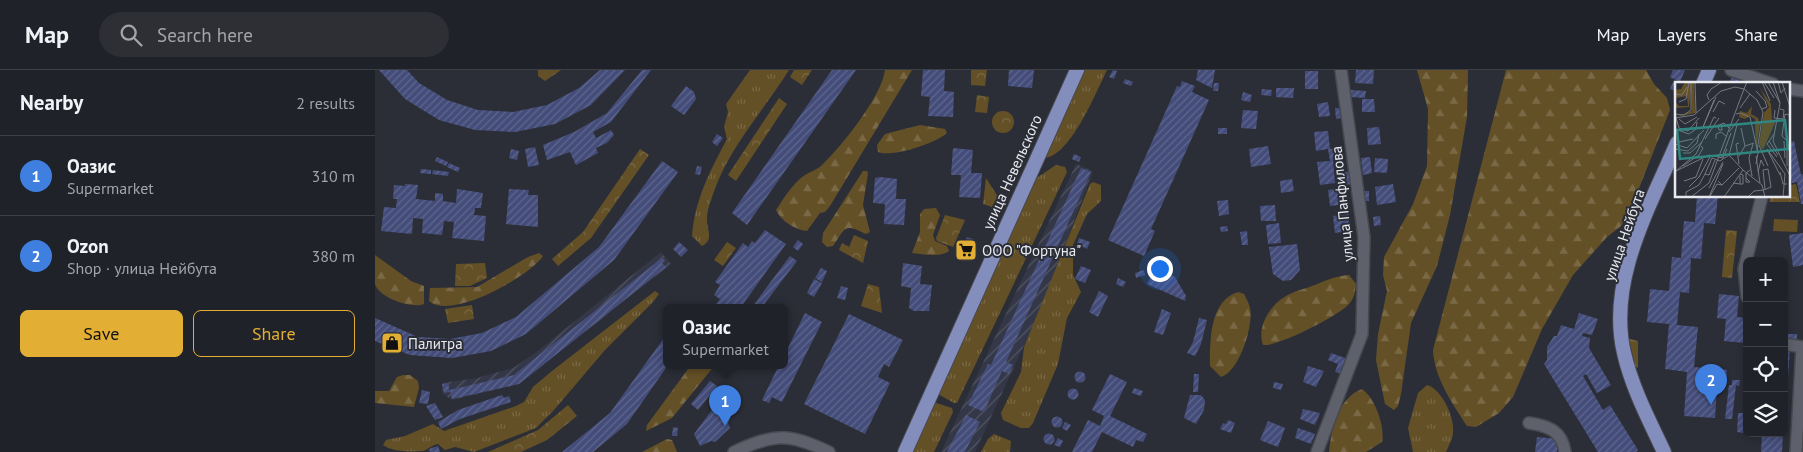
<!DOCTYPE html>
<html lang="en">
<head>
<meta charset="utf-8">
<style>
	body { margin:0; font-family:"PT Sans",sans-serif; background:#2d2f35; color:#f1f3f6 }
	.controls { position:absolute; right:15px; bottom:15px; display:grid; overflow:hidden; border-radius:8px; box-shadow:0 2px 8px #0003 }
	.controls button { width:45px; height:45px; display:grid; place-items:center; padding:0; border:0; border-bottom:1px solid #3d3f46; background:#202229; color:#f1f3f6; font:25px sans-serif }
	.you { position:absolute; left:784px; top:198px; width:18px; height:18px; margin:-12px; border:4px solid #fff; border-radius:50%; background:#1a73e8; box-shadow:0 0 0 8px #1a73e833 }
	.badge { display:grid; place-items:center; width:32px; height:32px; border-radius:50%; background:#e2af34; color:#fff; font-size:16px; font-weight:700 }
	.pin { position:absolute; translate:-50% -41px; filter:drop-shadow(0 1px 2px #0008) }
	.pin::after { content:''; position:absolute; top:26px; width:18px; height:15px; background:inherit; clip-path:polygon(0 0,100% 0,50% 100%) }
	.popup { position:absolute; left:288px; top:234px; width:125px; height:65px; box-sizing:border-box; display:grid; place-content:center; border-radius:8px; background:#202229; filter:drop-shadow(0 1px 4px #0005); font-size:16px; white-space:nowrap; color:#a2a4a8 }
	.popup b { font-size:19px; color:#f1f3f6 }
	.popup::after { content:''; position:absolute; left:50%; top:100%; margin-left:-10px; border:10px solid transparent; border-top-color:#202229 }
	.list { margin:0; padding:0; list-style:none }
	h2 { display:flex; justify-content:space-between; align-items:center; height:65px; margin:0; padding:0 20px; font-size:21px }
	h2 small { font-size:16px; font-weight:400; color:#a2a4a8 }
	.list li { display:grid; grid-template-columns:32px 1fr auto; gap:15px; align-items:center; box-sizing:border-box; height:80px; padding:0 20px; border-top:1px solid #3d3f46 }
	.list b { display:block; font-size:19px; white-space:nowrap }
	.list p { margin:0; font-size:16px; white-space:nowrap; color:#a2a4a8 }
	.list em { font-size:16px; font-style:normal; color:#a2a4a8 }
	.actions { display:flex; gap:10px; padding:15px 20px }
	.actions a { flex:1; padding:11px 0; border:1px solid #e2af34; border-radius:8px; text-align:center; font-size:18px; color:#e2af34 }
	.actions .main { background:#e2af34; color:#111 }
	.icon { flex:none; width:28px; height:28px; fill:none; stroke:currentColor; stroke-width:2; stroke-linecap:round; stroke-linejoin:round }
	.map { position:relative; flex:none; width:1428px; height:382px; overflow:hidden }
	header { display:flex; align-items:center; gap:30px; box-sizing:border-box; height:70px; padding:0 25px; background:#202229; border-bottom:1px solid #3d3f46 }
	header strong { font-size:24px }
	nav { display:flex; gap:28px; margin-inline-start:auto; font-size:18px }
	.search { width:350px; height:45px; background:#2d2f35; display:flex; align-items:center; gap:12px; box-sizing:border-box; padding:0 18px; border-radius:28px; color:#a2a4a8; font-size:19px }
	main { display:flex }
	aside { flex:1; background:#202229 }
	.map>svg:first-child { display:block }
	.industrial { fill:url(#industrial-furrows) }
	.grass { fill:url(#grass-tufts) }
	.forest { fill:url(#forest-firs) }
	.park { fill:url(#park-crowns) }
	.pitch { fill:#645026 }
	.building { fill:url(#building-hatch) }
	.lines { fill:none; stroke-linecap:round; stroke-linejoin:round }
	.minor-casing { stroke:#474950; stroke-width:14 }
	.major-casing { stroke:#474950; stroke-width:16 }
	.minor { stroke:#5e616b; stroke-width:11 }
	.major { stroke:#848ebd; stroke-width:14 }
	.labels { text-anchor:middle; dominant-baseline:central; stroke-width:4; stroke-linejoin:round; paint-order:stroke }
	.street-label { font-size:15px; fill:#e8eaf0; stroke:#2b2e37 }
	.poi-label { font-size:15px; fill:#e8eaf0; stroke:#2b2e37; text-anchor:start }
	.inset-road { fill:none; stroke:#777981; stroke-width:1 }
	.view { fill:#308782; fill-opacity:0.15; stroke:#308782; stroke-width:2.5 }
	.inset-edge { fill:none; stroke:#e8eaf0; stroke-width:2.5 }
</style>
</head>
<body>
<header>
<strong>Map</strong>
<div class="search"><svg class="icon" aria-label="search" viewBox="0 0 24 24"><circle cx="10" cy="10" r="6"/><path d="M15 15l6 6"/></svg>Search here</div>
<nav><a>Map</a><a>Layers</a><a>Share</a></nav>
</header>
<main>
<aside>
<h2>Nearby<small>2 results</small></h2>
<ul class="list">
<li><span class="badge" style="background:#3f7fe0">1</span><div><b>Оазис</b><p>Supermarket</p></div><em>310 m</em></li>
<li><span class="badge" style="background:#3f7fe0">2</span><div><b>Ozon</b><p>Shop · улица Нейбута</p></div><em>380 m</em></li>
</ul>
<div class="actions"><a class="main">Save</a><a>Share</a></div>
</aside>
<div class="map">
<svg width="1428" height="382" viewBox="0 0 1428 382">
	<defs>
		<pattern id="industrial-furrows" width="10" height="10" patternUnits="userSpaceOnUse" patternTransform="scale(1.25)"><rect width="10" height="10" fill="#343747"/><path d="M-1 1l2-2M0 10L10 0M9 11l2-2" fill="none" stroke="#515462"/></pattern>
		<pattern id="grass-tufts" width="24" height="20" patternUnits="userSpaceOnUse" patternTransform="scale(1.25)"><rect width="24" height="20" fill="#645026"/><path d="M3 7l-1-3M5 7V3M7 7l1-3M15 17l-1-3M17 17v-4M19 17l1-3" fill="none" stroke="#7a6946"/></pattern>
		<pattern id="forest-firs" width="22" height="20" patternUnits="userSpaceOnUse" patternTransform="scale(1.25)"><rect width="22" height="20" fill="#645026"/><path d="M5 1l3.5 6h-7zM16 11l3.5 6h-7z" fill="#7a6946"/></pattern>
		<pattern id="park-crowns" width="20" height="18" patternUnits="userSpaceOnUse" patternTransform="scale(1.25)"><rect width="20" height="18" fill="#645026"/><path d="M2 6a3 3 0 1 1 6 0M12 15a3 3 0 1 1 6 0" fill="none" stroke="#7a6946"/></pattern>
		<pattern id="building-hatch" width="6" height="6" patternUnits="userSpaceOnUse" patternTransform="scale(1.25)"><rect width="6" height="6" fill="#444d7a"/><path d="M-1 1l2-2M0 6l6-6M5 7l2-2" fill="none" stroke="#5f678d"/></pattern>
	</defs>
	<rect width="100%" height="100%" fill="#2b2e37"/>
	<!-- industrial -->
	<g class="industrial">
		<polygon points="701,94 718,101 667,236 600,382 566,382"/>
		<polygon points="286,182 296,194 144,314 77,330 68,324 67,313 102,308 138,298 164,280"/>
	</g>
	<!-- grass -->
	<g class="grass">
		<path d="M375 0H414C391 37 360 71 343 111 339 122 332 138 332 148 331 158 340 170 327 176L317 166C320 129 335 101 352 69L349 57 353 42 351 34Z"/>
		<path d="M710 0H732C721 22 696 85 670 88L669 84Z"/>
		<polygon points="681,95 690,97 692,102 582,333 579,333 563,324 657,111"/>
		<polygon points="611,108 623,127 617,137 608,134"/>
		<polygon points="718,112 726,115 726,131 712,144 698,175 698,205 706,222 692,248 683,294 658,353 654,358 646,358 628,350 626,343 646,302 649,277 715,114"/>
		<path d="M280 221 284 224 278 232 230 280 179 340 161 358 99 382 80 377 70 380 63 374C57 375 53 379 48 381 36 382 18 382 8 375L11 370 30 366 58 354 69 361 141 336 149 332 158 317 177 301Z"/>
		<path d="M1052 315C1067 319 1080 348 1078 363 1078 368 1073 377 1071 382H1038L1033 358 1043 323Z"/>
		<polygon points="558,332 577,338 578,342 559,382 535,382"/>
		<polygon points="619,364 636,371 635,382 606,382 613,369"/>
	</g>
	<!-- forest -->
	<g class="forest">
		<path d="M510 0H537L455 136 450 142 445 143 432 161C420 160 406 151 401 140 409 128 418 113 430 105 436 101 442 100 447 95 466 77 507 26 510 0Z"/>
		<polygon points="1042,0 1093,0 1092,47 1075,145 1062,196 1036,253 1026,324 1023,336 1019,340 1010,334 1001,290 1003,264 1012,221 1008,205 1009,187 1038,134 1052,96 1053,39"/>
		<path d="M1131 0H1271L1279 14 1292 28 1295 40 1257 136 1246 156 1232 167 1198 205 1167 259 1138 327 1124 343 1101 357 1092 356C1077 333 1059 307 1058 280Z"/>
		<path d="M545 55 570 59 572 63C561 73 517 88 503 82L502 75 510 64Z"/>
		<path d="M488 101H492L493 103 488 135 495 162 491 164C469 153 471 157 458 176L452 177 447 172 448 163Z"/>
		<path d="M561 138 565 145 558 165 560 171 572 176 574 181C564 188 548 184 537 183L545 162V144L549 139Z"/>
		<path d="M164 183 168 186C155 206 76 251 54 231L55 218 102 217 153 187Z"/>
		<path d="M0 185 36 211 49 216V234C37 239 4 228 0 214 0 206 0 194 0 185Z"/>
		<path d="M974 205 981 214C980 223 979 229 973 235 963 246 902 277 888 275 881 255 897 232 915 224 922 220 930 219 937 216 950 211 960 206 974 205Z"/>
		<path d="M863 222 869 224C871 228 874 233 875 238 879 255 864 302 846 307L835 296C835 272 834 231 863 222Z"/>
		<polygon points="1254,269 1263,271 1263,298 1260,296"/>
		<polygon points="316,295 340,295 297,348 271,361 272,355"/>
		<polygon points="28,305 35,305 43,311 44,318 39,337 0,333 0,321 14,321 22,307"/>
		<path d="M987 319C1000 328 1010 356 1007 372L991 382H954C956 359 963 328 987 319Z"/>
		<polygon points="292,369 297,370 302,382 267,382"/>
	</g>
	<!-- park -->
	<g class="park">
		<polygon points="163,0 186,0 170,11 163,6"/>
		<polygon points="419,0 437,0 427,15 415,7"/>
		<polygon points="596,0 612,0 610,16 596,15"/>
		<polygon points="602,25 614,27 612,43 600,42"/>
		<polygon points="404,28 412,34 361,111 353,105"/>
		<circle cx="628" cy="52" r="11"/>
		<polygon points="265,79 274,85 216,168 183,196 177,189 208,162"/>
		<polygon points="1414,113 1415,115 1421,114 1425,132 1394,132 1396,126 1414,126"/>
		<polygon points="570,145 590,150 578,177 562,171 561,168"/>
		<polygon points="1351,160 1362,161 1357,208 1347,207"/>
		<polygon points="479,165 493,171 488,193 464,180 467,173 474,177"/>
		<polygon points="352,172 361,178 348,196 339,190"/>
		<polygon points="110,193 112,208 95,216 80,216 81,194"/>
		<polygon points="493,214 504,217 507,243 486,236"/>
		<polygon points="97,235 99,249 73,253 70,239"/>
		<polygon points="193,335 202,346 172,370 146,382 113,382 163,360"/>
	</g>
	<!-- pitch -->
	<polygon class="pitch" points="1399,149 1423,150 1422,162 1398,161"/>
	<!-- building -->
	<g class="building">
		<polygon points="4,0 32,0 44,13 72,30 103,40 138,42 172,35 204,18 225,0 250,0 216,35 180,54 140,62 100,60 64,50 30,29"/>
		<polygon points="267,0 276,0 236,52 218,62 221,68 236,60 239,65 232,73 221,78 223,83 201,95 195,82 172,90 168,75 199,62 232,43"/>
		<polygon points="457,0 481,0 372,155 357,143"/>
		<polygon points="548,0 570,0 569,21 579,22 578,47 553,46 555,27 546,26"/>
		<polygon points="634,0 659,0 657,18 633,16"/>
		<polygon points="738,0 742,1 739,9 734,7"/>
		<polygon points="823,0 840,0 837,18 821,10"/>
		<polygon points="981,0 999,0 998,14 980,13"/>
		<polygon points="1298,0 1310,0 1305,12 1295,7"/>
		<rect x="930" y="1" width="13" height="18"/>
		<polygon points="1357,7 1372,14 1354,14"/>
		<polygon points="750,9 758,12 756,16 748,13"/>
		<polygon points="807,11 820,16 817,22 834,30 776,159 780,161 769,186 733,170 802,16 805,17"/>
		<polygon points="1298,12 1302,13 1300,21 1295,19"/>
		<polygon points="839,13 844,13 843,21 838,21"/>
		<polygon points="311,16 319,22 321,29 309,45 296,36"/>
		<polygon points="901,18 919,18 918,28 901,27"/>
		<polygon points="887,19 897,20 896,26 886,25"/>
		<polygon points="976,20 991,21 990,28 976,27"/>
		<polygon points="868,22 877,25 875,32 866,30"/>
		<polygon points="987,29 999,29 1000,42 987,42"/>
		<polygon points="953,32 955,46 944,47 942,34"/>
		<polygon points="960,38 964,38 966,48 961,49"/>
		<polygon points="868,40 883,41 881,59 866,58"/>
		<polygon points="1004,57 1006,74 993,75 992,58"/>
		<rect x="843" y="58" width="9" height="6"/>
		<polygon points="953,61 955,79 963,78 965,89 958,90 960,113 945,115 942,92 955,91 953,79 941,81 939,62"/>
		<polygon points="342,64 348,68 342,76 337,72"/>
		<polygon points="1419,71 1426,105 1428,104 1428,134 1426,134 1422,112 1417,113 1414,100 1414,72"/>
		<polygon points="893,76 896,94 876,97 874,79"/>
		<polygon points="160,77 164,95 153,97 150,79"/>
		<polygon points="578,78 598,80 596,103 607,103 605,128 584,127 586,105 576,105"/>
		<polygon points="136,79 144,81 142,90 134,88"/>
		<polygon points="699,84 706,87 704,92 697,89"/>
		<polygon points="62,87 73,92 71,96 60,91"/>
		<polygon points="995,87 997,103 988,105 986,88"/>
		<polygon points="1000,88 1013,89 1012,103 999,102"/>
		<polygon points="287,91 303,102 239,190 151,264 116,281 77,288 35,285 0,271 0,248 43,267 75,269 107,263 141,247 224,177"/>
		<polygon points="74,93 85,98 83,102 72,97"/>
		<polygon points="322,96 327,97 325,105 320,104"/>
		<polygon points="706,98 716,102 631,292 638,295 634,304 627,301 609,342 593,335 613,294 616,295"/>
		<polygon points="46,99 56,100 56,104 45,103"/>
		<polygon points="58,100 74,102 73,106 57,104"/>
		<polygon points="967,102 975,102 977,114 968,115"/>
		<polygon points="505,107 522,109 521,129 531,129 529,155 509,154 510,134 498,133 500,108"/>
		<polygon points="917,109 919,121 906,123 905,111"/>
		<polygon points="30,114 43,115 41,129 60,131 60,123 68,124 68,131 81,133 82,119 108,123 106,138 100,138 99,145 111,146 109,171 77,168 79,152 69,151 67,165 47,163 48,149 38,148 37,164 6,161 9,137 21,138 22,129 18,129 19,115 30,116"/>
		<polygon points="1018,114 1021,132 1002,135 1000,117"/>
		<polygon points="967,118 968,128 972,127 973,134 955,136 953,120"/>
		<polygon points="134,119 154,120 153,125 163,125 163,157 131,154"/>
		<polygon points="988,121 994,121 994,131 989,131"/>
		<polygon points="1322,126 1343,126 1340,154 1329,153 1326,189 1316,188 1314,223 1305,222 1302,255 1323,257 1319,297 1352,300 1350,317 1342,317 1340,348 1309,346 1312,302 1290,299 1294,254 1272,252 1275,219 1294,221 1297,187 1306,188 1309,151 1320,152"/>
		<polygon points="853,130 854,144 844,146 842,131"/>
		<polygon points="900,135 901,151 886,151 885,136"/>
		<polygon points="974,144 973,161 960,163 958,146"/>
		<polygon points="1005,146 1006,155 999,156 998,147"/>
		<polygon points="904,153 906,173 893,174 891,155"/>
		<polygon points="852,156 853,161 846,162 845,157"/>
		<polygon points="390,160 411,174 366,237 346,237 341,234 345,229 339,225 345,215 340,212 368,173 373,177 377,171 380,173"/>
		<polygon points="872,161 873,175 867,175 865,162"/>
		<polygon points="1428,163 1428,195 1418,197 1414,165"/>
		<polygon points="592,167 600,170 593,184 594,187 593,186 590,191 582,188"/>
		<polygon points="704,168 715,172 712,179 702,174"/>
		<polygon points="423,170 428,174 423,181 418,177"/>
		<polygon points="304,172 313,180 306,187 298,179"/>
		<polygon points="922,174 925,200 916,210 908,211 898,204 894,177"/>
		<polygon points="973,176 978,176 979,184 974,185"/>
		<polygon points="415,186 422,191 387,237 377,237"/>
		<polygon points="287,188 290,190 287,193 291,197 144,314 77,329 75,320 139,305"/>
		<polygon points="528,193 547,196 545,214 557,215 554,241 539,241 534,238 536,218 526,216"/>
		<polygon points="706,196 716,200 710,213 700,209"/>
		<polygon points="781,197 800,207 811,226 810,231 772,214"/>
		<polygon points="446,198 452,201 447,212 440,208"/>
		<polygon points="769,200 770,205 761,208 760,203"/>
		<polygon points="743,208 751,212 748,217 741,214"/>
		<polygon points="439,209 447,213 439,227 432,223"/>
		<polygon points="466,216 473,218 470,230 462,228"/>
		<polygon points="724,221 733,226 723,247 714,242"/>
		<polygon points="1344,224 1364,226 1362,247 1372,248 1370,273 1349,271 1351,249 1342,248"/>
		<polygon points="787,239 796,243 788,265 779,262"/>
		<polygon points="430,243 447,252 407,332 397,327 394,333 387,330 404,295 409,295 409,286"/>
		<polygon points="1204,243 1223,249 1217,265 1208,263 1207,266 1215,268 1214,278 1236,315 1222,323 1211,304 1208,306 1228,340 1235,335 1263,380 1261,382 1223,382 1169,294 1172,290 1172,277 1179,266 1182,266 1186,255 1199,259"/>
		<polygon points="474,244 528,270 514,297 509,294 503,307 515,313 490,364 429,334"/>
		<polygon points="824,248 832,250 826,274 820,286 812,283 818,272"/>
		<polygon points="1409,264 1422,264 1422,270 1409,269"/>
		<polygon points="291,265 291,295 293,295 252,354 218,382 187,382 235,343"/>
		<polygon points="1409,279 1415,279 1411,336 1409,336"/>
		<polygon points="956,283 973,289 967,304 960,302 963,294 953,290"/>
		<polygon points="933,296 949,301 941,317 928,312"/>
		<circle cx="705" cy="307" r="5.5"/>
		<polygon points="735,304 752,312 735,346 772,364 768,372 761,370 758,377 727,362 717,382 697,382 713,350 725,356 729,346 717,340"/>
		<polygon points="819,304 824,304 823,322 818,322"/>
		<polygon points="1357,310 1365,310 1364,316 1361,315 1357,349 1350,349 1354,315 1357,315"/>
		<polygon points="335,311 342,316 323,340 316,334"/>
		<polygon points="899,312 908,314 906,320 898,318"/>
		<polygon points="73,313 75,322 69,323 67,314"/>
		<polygon points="759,318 768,321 766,326 757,323"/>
		<circle cx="698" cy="324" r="5.5"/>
		<polygon points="47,320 55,322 53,334 44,333"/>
		<polygon points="127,325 129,328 134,326 136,332 85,349 66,359 63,352 83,340"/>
		<polygon points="815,325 826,325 830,330 829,340 821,354 809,348"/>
		<polygon points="345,329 359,338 353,353 355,358 340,372 336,371 325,376 319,364"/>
		<polygon points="60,333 68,347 60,350 51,336"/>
		<polygon points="928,339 945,343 940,355 925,349"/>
		<polygon points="1363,343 1370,343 1368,363 1362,362"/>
		<polygon points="591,345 605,352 590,382 572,382"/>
		<circle cx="682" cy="352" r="5.5"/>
		<polygon points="853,350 860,353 856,363 845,359 848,353 851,354"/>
		<polygon points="893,351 910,358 903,377 885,370"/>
		<polygon points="690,352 696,355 692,361 687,358"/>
		<polygon points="298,357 303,358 302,366 297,366"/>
		<polygon points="923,358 940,364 936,374 920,368"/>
		<polygon points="1381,363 1408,363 1407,382 1386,382 1387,365"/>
		<circle cx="674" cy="369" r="5.5"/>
		<polygon points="1162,367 1183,369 1182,382 1160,382"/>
		<polygon points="683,368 688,371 685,377 679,375"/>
		<polygon points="63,376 65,382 55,382 54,379"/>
	</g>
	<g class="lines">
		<!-- minor casing -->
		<g class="minor-casing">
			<g id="minor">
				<polyline points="1356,0 1398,14"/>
				<polyline points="1414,19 1428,21"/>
				<polyline points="1372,227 1369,199 1387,126"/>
				<polyline points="1409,274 1427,277 1421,382"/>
				<path d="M1154 353C1174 356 1187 361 1190 382"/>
				<path d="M359 382C400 363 414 363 454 382"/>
				<polyline points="942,382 987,264 989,167 966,0"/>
			</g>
		</g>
		<!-- major casing -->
		<g class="major-casing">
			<g id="major">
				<polyline points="1328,14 1334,0"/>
				<polyline points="530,382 702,0"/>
				<path d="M1289 382C1274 350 1257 318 1249 283 1232 211 1274 138 1302 73"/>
			</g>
		</g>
		<!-- minor -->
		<use href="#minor" class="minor"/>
		<!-- major -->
		<use href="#major" class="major"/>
	</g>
	<!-- icons -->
	<defs>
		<g id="supermarket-square" transform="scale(1.125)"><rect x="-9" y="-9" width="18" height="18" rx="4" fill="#e2af34" stroke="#2b2e37"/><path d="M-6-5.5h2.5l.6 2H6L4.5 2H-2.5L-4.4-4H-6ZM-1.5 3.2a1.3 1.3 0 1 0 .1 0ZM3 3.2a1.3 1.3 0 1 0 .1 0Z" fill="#111"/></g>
		<g id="shop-square" transform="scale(1.125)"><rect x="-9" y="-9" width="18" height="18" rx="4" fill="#e2af34" stroke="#2b2e37"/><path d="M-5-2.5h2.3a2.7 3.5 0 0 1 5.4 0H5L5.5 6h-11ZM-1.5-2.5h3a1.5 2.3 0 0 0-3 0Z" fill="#111"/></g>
	</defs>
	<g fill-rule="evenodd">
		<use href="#supermarket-square" x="591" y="180"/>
		<use href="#shop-square" x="17" y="273"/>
	</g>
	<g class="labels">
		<!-- street labels -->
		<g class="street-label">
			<text transform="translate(637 102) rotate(-66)">улица Невельского</text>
			<text transform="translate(967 134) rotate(-96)">улица Панфилова</text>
			<text transform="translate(1249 165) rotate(-71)">улица Нейбута</text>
		</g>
		<!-- poi labels -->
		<g class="poi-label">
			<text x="607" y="180">ООО "Фортуна"</text>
			<text x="33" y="273">Палитра</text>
		</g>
	</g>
	<!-- overview -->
	<g transform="translate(1300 12)">
		<rect width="115" height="115" fill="#2b2e37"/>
		<path d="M10 0H19L20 31 0 35 17 29 16 8 14 25 2 26 0 24V20L4 24H13L12 14 0 16V13L6 12H0V8L6 7Z" fill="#645026"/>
		<path d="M85 6 96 22 97 37 100 41 88 68 84 62 89 31 94 25ZM77 24 76 32 83 36 85 42 81 66 80 37 75 34 70 37 64 35 65 29 72 31Z" fill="#645026"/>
		<path class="inset-road" d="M20 0 21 31M72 0 69 7 82 18 88 30 82 69M87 0 95 19M89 0 99 16M93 0 105 21M98 0 105 21 98 59 115 94M103 0 106 11 110 6M107 0 115 25M81 9 90 19 92 25 87 27M0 12 7 13 12 5M34 18 32 13 36 7 47 0M4 20 11 17 14 0M65 26 75 12M100 28 99 36 108 37 109 28 105 27M38 30 44 19 50 22M0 32 9 33 16 28V0M61 32 65 31 75 35 83 71 81 82M0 36 19 33 46 9 60 5 69 7 34 101 16 115M1 36 4 46 13 49 24 36M4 37 10 42 22 35M46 42 47 48H44L43 43H44L49 41 54 46M28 45 41 15M28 45 39 18M66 46 70 64M0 47 14 52 21 47 22 40M54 50 64 37M99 52 92 62 102 75M3 56 4 60 18 57M30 57 44 36M41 57V52L46 50 51 54M94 59 103 73M109 59 110 76M64 61 61 62 64 82M0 62 12 66 29 48M84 63 93 84M0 67 13 69 22 61 24 52M92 67 110 92 108 115M92 67 105 93M8 71H15L27 60M54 73 62 43M64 74 70 64 79 61M81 74 85 101M47 75 56 51M40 78 34 93 30 92 37 76 45 79 54 73 68 88M8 84 24 73 28 66 26 64M112 84V59L107 54 110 32 114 33M1 89 21 72 39 35 41 36M1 89 34 73 48 76 52 67M83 90 86 78 89 84M105 90 108 102H112M77 94 74 76 78 62M24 95 36 73M71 96 75 100H71V91L75 88M9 99 21 95 28 77M58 101 65 102V94M65 102H68V93L65 92M47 103 64 86M14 105 25 94M34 106 48 80M35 114 42 102 47 103 43 99M11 115V110L24 103 30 92M34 115 48 82M49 115 68 88 87 103 90 115M73 115 79 109 89 108 96 105 93 87 88 88 90 107"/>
		<path class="view" d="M110 38 113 67 5 77 2 48Z"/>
		<rect width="115" height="115" class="inset-edge"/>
	</g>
</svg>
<div class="controls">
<button>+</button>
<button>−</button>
<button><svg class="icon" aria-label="locate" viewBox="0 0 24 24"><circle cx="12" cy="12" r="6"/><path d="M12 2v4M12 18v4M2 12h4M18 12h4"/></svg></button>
<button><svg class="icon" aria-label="layers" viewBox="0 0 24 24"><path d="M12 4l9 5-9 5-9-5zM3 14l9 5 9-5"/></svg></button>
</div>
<div class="you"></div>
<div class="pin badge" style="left:350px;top:356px;background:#3f7fe0">1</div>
<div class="popup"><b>Оазис</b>Supermarket</div>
<div class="pin badge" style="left:1336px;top:335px;background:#3f7fe0">2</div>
</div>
</main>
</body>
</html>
